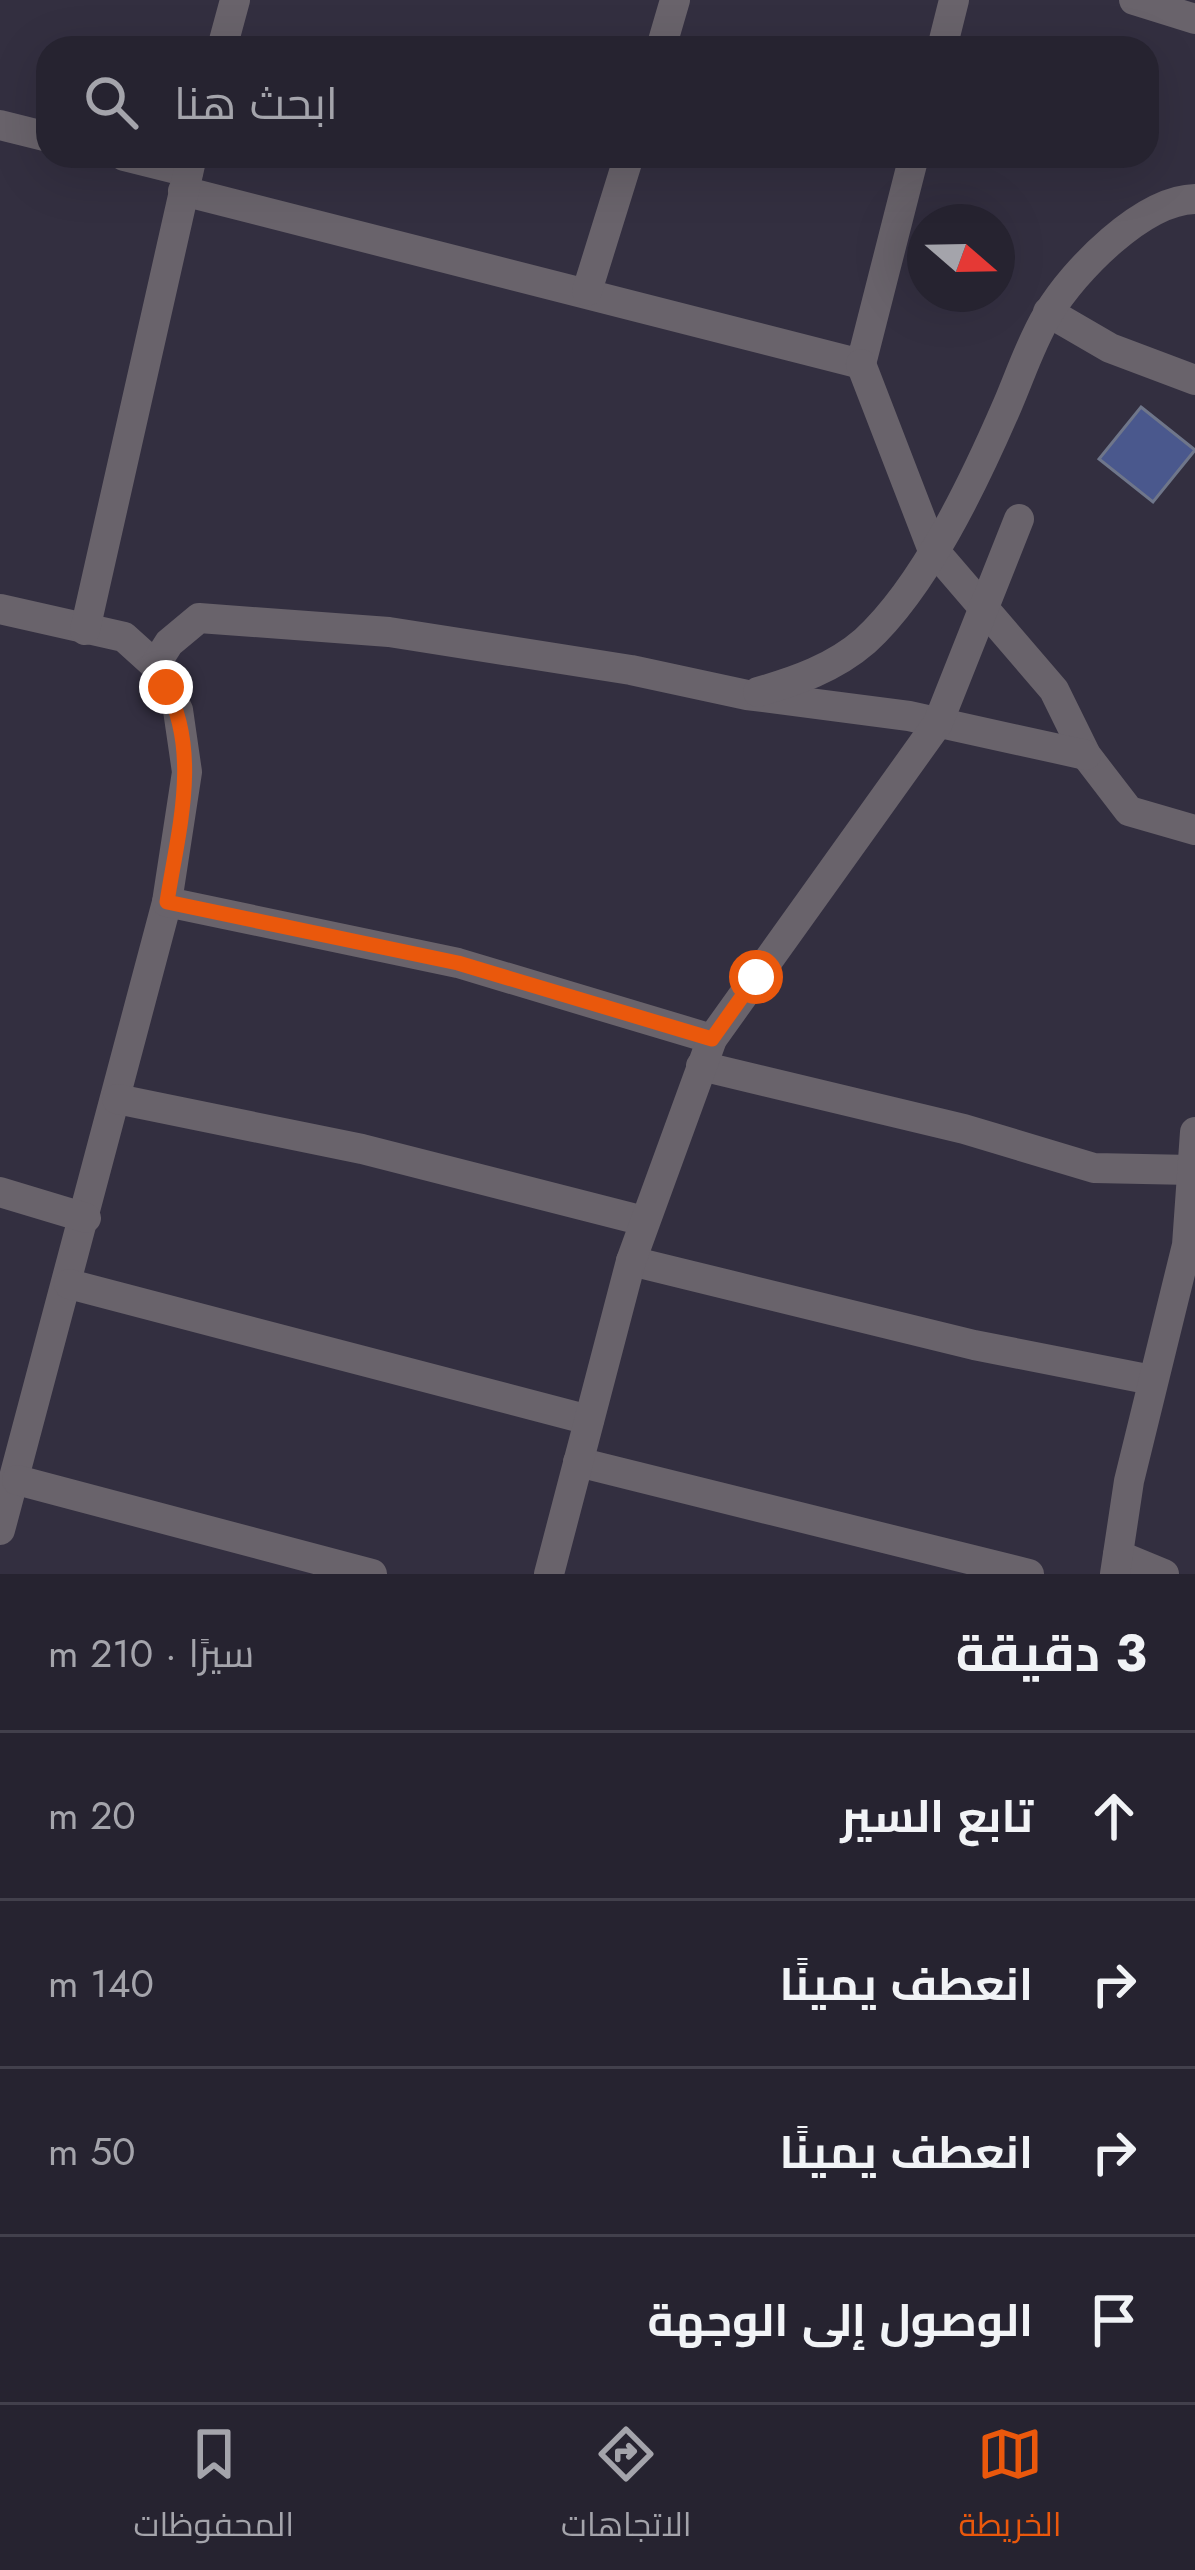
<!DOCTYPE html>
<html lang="ar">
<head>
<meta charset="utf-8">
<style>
	body { margin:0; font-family:Jost,Cairo,sans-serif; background:#2e2b38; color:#f1f3f6; direction:rtl }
	.compass { position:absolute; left:907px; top:204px; width:108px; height:108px; border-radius:50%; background:#262330; box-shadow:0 12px 48px #0002; rotate:110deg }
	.stop { position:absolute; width:36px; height:36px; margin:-27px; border:9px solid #ea580c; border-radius:50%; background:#fff }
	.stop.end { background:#ea580c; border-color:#fff; box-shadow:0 3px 12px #0008 }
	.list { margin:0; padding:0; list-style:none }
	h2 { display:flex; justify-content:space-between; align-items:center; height:156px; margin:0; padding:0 48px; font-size:51px }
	h2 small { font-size:39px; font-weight:400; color:#a4a4ab }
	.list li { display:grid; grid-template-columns:78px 1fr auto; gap:36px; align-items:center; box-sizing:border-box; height:168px; padding:0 48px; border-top:3px solid #42404c }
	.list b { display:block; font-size:45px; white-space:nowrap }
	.list em { font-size:39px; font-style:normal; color:#a4a4ab }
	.icon { flex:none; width:66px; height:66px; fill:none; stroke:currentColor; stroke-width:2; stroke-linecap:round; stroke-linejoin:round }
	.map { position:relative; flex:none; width:1195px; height:1574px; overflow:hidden; direction:ltr }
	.search { position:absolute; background:#262330; box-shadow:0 12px 48px #0002; left:36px; right:36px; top:36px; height:132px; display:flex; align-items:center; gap:30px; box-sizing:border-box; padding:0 42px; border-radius:36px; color:#a4a4ab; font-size:45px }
	.sheet { height:828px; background:#262330 }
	nav { display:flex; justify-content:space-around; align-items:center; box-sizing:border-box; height:168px; border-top:3px solid #42404c; background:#262330; font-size:33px; color:#a4a4ab }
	nav a { display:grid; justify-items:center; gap:6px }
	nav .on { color:#ea580c }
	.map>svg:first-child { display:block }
	.building { fill:#4a588d; stroke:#6f768a; stroke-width:3 }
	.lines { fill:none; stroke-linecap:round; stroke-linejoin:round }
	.street { stroke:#69636b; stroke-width:30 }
	.route { stroke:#ea580c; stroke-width:15 }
</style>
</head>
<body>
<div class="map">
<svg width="1195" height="1574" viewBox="0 0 1195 1574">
	<rect width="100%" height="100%" fill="#332f40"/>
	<!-- building -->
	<polygon class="building" points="1141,407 1195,450 1153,502 1099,459"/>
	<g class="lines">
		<!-- street -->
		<g class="street">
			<polyline points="1134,0 1195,19"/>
			<polyline points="222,48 235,0"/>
			<polyline points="661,48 675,0"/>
			<polyline points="942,48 954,0"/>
			<polyline points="0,125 48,137"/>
			<polyline points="124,156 188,172"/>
			<polyline points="183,191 861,364 914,156"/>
			<polyline points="587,291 629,156"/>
			<polyline points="1048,312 1110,348 1195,380"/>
			<polyline points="861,364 932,548 1054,690 1086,755 1129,811 1195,830"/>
			<polyline points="0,609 124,637 155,665 178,710 187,772 167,902 0,1530"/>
			<polyline points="85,630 192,156"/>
			<polyline points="155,665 169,643 199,618 389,632 631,670 747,695 909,716 1086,755"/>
			<path d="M758 692C796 681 834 668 865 641 925 586 975 480 1007 406 1020 376 1031 342 1048 314 1074 270 1143 200 1195 199"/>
			<polyline points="167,902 458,963 712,1039"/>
			<polyline points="701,1066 964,1129 1094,1168 1192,1170"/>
			<polyline points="117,1099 362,1149 644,1221"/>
			<polyline points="0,1192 86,1218"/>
			<polyline points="631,1261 974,1345 1152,1380"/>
			<polyline points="69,1284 589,1420"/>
			<polyline points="578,1462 1029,1574"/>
			<polyline points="17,1480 372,1574"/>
			<polyline points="1118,1555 1164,1574"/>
			<polyline points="549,1574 631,1261 712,1039 938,723 1019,519"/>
			<polyline points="1115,1574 1129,1481 1187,1245 1195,1132"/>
		</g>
	</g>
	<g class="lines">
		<!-- route -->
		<path class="route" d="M166 687C201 754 178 831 167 902L458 963 712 1039 756 977"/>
	</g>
</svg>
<svg class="compass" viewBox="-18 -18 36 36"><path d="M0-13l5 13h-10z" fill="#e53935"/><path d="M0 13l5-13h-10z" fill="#a4a4ab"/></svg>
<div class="stop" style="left:756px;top:977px"></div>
<div class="stop end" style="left:166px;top:687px"></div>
<div class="search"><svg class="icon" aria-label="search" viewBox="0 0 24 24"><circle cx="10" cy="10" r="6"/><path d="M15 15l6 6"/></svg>ابحث هنا</div>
</div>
<section class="sheet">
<h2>3 دقيقة<small>سيرًا · 210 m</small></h2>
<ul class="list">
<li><svg class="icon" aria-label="ahead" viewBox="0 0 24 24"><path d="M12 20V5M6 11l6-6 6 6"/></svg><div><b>تابع السير</b></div><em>20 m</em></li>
<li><svg class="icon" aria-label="right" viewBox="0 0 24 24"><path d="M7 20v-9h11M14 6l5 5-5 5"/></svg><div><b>انعطف يمينًا</b></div><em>140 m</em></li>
<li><svg class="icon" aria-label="right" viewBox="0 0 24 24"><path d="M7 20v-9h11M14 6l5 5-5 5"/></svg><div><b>انعطف يمينًا</b></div><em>50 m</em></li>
<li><svg class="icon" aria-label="arrive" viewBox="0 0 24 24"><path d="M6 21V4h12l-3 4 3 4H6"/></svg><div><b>الوصول إلى الوجهة</b></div></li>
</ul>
</section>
<nav>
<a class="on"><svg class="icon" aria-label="map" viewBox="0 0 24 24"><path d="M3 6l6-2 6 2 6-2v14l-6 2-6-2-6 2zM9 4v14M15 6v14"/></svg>الخريطة</a>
<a><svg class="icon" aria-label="directions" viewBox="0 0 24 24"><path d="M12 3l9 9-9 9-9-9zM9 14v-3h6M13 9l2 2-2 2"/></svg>الاتجاهات</a>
<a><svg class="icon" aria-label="saved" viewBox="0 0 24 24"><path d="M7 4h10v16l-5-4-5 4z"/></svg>المحفوظات</a>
</nav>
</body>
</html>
